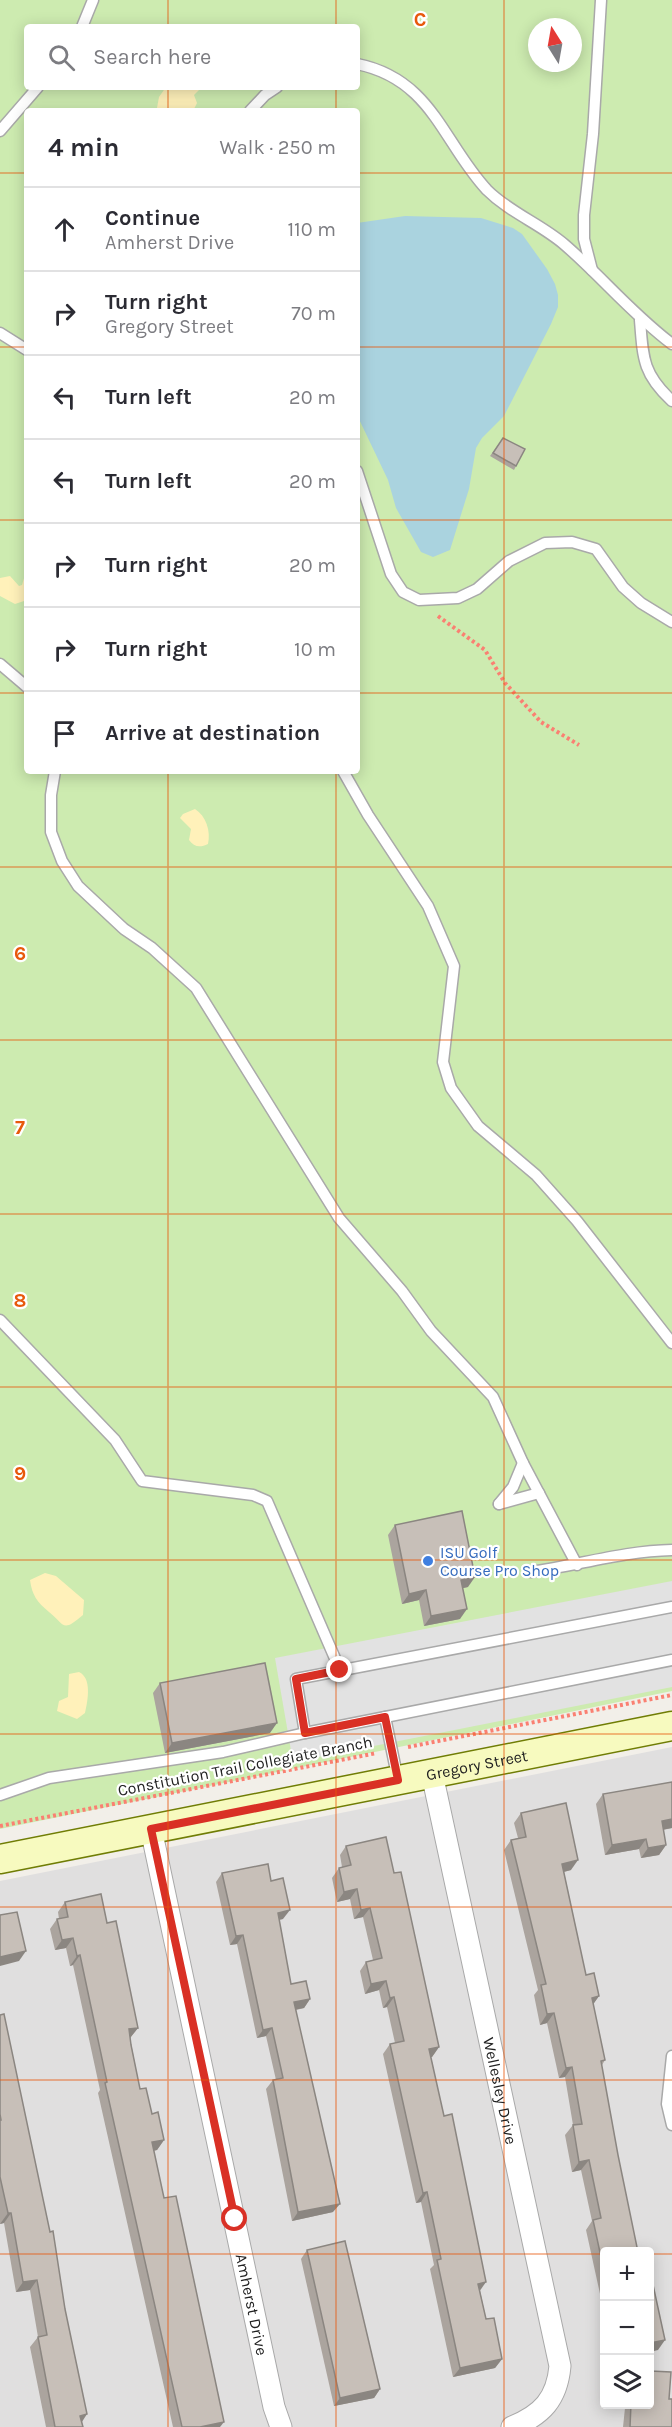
<!DOCTYPE html>
<html lang="en">
<head>
<meta charset="utf-8">
<style>
	body { margin:0; font-family:Karla,sans-serif; background:#f7f7f7; color:#2b2b33 }
	.controls { position:absolute; right:18px; bottom:18px; display:grid; overflow:hidden; border-radius:6px; box-shadow:0 3px 15px #0003 }
	.controls button { width:54px; height:54px; display:grid; place-items:center; padding:0; border:0; border-bottom:2px solid #e1e1e2; background:#fff; color:#2b2b33; font:30px sans-serif }
	.compass { position:absolute; left:528px; top:18px; width:54px; height:54px; border-radius:50%; background:#fff; box-shadow:0 3px 15px #0003; rotate:349deg }
	.stop { position:absolute; width:18px; height:18px; margin:-14px; border:4px solid #d93025; border-radius:50%; background:#fff }
	.stop.end { background:#d93025; border-color:#fff; box-shadow:0 2px 6px #0008 }
	.list { margin:0; padding:0; list-style:none }
	h2 { display:flex; justify-content:space-between; align-items:center; height:78px; margin:0; padding:0 24px; font-size:26px }
	h2 small { font-size:20px; font-weight:400; color:#7c7c81 }
	.list li { display:grid; grid-template-columns:39px 1fr auto; gap:18px; align-items:center; box-sizing:border-box; height:84px; padding:0 24px; border-top:2px solid #e1e1e2 }
	.list b { display:block; font-size:22px; white-space:nowrap }
	.list p { margin:0; font-size:20px; white-space:nowrap; color:#7c7c81 }
	.list em { font-size:20px; font-style:normal; color:#7c7c81 }
	.icon { flex:none; width:33px; height:33px; fill:none; stroke:currentColor; stroke-width:2; stroke-linecap:round; stroke-linejoin:round }
	.map { position:relative; flex:none; width:672px; height:2427px; overflow:hidden }
	.search { position:absolute; background:#fff; box-shadow:0 3px 15px #0003; left:24px; top:24px; width:336px; height:66px; display:flex; align-items:center; gap:15px; box-sizing:border-box; padding:0 21px; border-radius:6px; color:#7c7c81; font-size:22px }
	.panel { position:absolute; background:#fff; box-shadow:0 3px 15px #0003; left:24px; top:108px; width:336px; height:666px; border-radius:6px }
	.map>svg:first-child { display:block }
	.residential { fill:#e0dfdf; fill-rule:evenodd }
	.grass { fill:#cdebb0; fill-rule:evenodd }
	.sand { fill:#fff1ba }
	.parking { fill:#e2e2e2 }
	.water { fill:#aad3df }
	.lines { fill:none; stroke-linecap:round; stroke-linejoin:round }
	.lane-casing { stroke:#a9a9a9; stroke-width:13 }
	.street-casing { stroke:#a9a9a9; stroke-width:23 }
	.secondary-casing { stroke:#707d05; stroke-width:31 }
	.path { stroke:#fa8072; stroke-width:4; stroke-dasharray:3 3; stroke-linecap:butt }
	.lane { stroke:#fff; stroke-width:10 }
	.street { stroke:#fff; stroke-width:21 }
	.secondary { stroke:#f7fabf; stroke-width:28 }
	.wall { fill:#aba49e }
	.shaded-wall { fill:#8b8681 }
	.building { fill:#c7bfb8; stroke:#8b8681; stroke-width:1.5 }
	.route { stroke:#d93025; stroke-width:8 }
	.grid { fill:none; stroke:#e8590c; stroke-width:1.5; stroke-opacity:0.55 }
	.shop-dot { fill:#3f7fe0; stroke:#fff; stroke-width:2 }
	.labels { text-anchor:middle; dominant-baseline:central; stroke-width:4.5; stroke-linejoin:round; paint-order:stroke }
	.shop-label { font-size:16px; fill:#366cbe; stroke:#fff; text-anchor:start }
	.street-label { font-size:16px; fill:#222; stroke:#fff }
	.grid-label { font-size:20px; text-anchor:middle; font-weight:bold; fill:#e8590c; stroke:#fff; stroke-width:4.5; stroke-linejoin:round; paint-order:stroke }
</style>
</head>
<body>
<div class="map">
<svg width="672" height="2427" viewBox="0 0 672 2427">
	<rect width="100%" height="100%" fill="#f2efe9"/>
	<!-- residential -->
	<path class="residential" d="M672 1747V2427H0V1881ZM604 2252H650V2404H604Z"/>
	<!-- grass -->
	<path class="grass" d="M0 0H672V1691L0 1829ZM27 27H357V87H27ZM537 27H573V63H537ZM27 111H357V771H27Z"/>
	<!-- sand -->
	<g class="sand">
		<polygon points="166,87 202,87 194,95 197,103 193,111 151,111 157,108 159,97"/>
		<polygon points="25,575 27,600 15,604 0,596 0,578 10,576 19,586 22,585"/>
		<path d="M195 809C206 816 211 831 208 844 200 848 194 847 189 840L191 829 180 818 183 814Z"/>
		<path d="M45 1573 56 1576 84 1600 83 1615C62 1633 65 1625 49 1612 37 1602 32 1595 30 1580Z"/>
		<path d="M79 1672C92 1678 88 1700 85 1713L77 1719 57 1711 59 1701 68 1697 69 1674Z"/>
	</g>
	<!-- parking -->
	<polygon class="parking" points="672,1581 672,1687 293,1762 275,1658"/>
	<!-- water -->
	<polygon class="water" points="405,216 481,218 513,228 522,234 547,269 555,284 558,295 558,307 551,324 504,416 482,438 476,448 469,489 450,550 433,557 421,552 396,508 388,480 357,415 357,223"/>
	<g class="lines">
		<!-- lane casing -->
		<g class="lane-casing">
			<g id="lane">
				<polyline points="82,27 93,0"/>
				<path d="M357 64C432 79 443 143 487 190 510 213 541 224 565 245 602 277 632 314 672 344"/>
				<polyline points="250,111 265,95 277,87"/>
				<polyline points="0,131 38,87"/>
				<polyline points="592,270 584,239 584,215 593,134 601,0"/>
				<path d="M640 320C643 359 643 374 672 401"/>
				<polyline points="0,333 27,350"/>
				<polyline points="357,471 391,574 403,592 419,600 458,598 477,589 509,561 545,543 572,542 596,549 623,587 641,603 672,622"/>
				<polyline points="0,664 27,687"/>
				<polyline points="55,771 51,795 51,832 62,861 78,886 124,929 152,948 196,988 339,1218 402,1291 431,1331 493,1397 523,1463 577,1565"/>
				<polyline points="343,771 368,815 428,906 454,966 443,1062 451,1088 478,1126 536,1175 577,1221 672,1343"/>
				<polyline points="0,1320 115,1440 142,1481 253,1495 267,1501 340,1670"/>
				<polyline points="499,1504 513,1487 523,1463"/>
				<polyline points="499,1504 539,1493"/>
				<path d="M531 1572C579 1565 624 1551 672 1550"/>
				<polyline points="672,1607 296,1679 305,1733 672,1660"/>
				<polyline points="385,1717 398,1780"/>
				<polyline points="0,1795 49,1778 223,1752 305,1733"/>
				<polyline points="672,2056 667,2104 672,2125"/>
			</g>
		</g>
		<!-- street casing -->
		<g class="street-casing">
			<g id="street">
				<path id="s1" d="M432 1774 560 2366C557 2399 542 2415 512 2427"/>
				<path id="s2" d="M151 1829 274 2407 281 2427"/>
			</g>
		</g>
		<!-- secondary casing -->
		<g class="secondary-casing">
			<g id="secondary">
				<path id="s3" d="M0 1859 672 1726"/>
			</g>
		</g>
		<!-- path -->
		<g class="path">
			<polyline points="438,616 485,650 505,683 541,722 579,745"/>
			<polyline points="408,1747 672,1695"/>
			<polyline points="0,1826 377,1753"/>
		</g>
		<!-- lane -->
		<use href="#lane" class="lane"/>
		<!-- street -->
		<use href="#street" class="street"/>
		<!-- secondary -->
		<use href="#secondary" class="secondary"/>
	</g>
	<!-- wall -->
	<g class="wall">
		<polygon points="503,438 516,466 514,470 490,456"/>
		<polygon points="395,1525 468,1587 463,1588 460,1619 424,1626 419,1600 402,1604 388,1535"/>
		<polygon points="160,1683 270,1733 165,1753 153,1693"/>
		<polygon points="603,1794 672,1828 663,1830 666,1845 659,1855 641,1858 639,1849 605,1855 596,1804"/>
		<polygon points="521,1813 571,1870 564,1872 586,1975 599,1996 593,2004 605,2060 602,2065 604,2312 586,2230 592,2221 581,2170 572,2172 565,2135 573,2125 565,2077 559,2078 547,2023 540,2025 534,1995 538,1990 504,1850 511,1840 518,1838 514,1823"/>
		<polygon points="346,1846 394,1873 439,2047 432,2057 431,2057 486,2319 502,2359 495,2368 453,2377 430,2269 434,2265 421,2202 416,2203 383,2054 390,2044 395,2043 387,2007 383,2008 379,1990 365,1994 360,1971 366,1962 373,1960 363,1917 354,1919 350,1899 337,1902 332,1878 339,1868 342,1867 340,1855"/>
		<polygon points="222,1873 271,1881 283,1919 279,1920 291,1984 310,1999 304,2008 296,2010 333,2212 292,2221 266,2089 273,2080 276,2080 266,2036 257,2038 237,1944 230,1945 216,1882"/>
		<polygon points="65,1902 107,1923 138,2028 130,2038 140,2089 164,2140 157,2150 154,2151 164,2198 220,2427 173,2427 98,2093 100,2090 73,1965 70,1966 66,1948 55,1950 50,1929 57,1919 59,1919 58,1912"/>
		<polygon points="0,2015 82,2422 83,2427 46,2427 30,2347 38,2337 30,2290 16,2292 4,2223 0,2224"/>
		<polygon points="307,2250 380,2389 374,2398 334,2406 301,2259"/>
		<polygon points="669,2399 672,2427 623,2427 625,2408 609,2406 609,2404 650,2404"/>
	</g>
	<!-- shaded-wall -->
	<g class="shaded-wall">
		<polygon points="475,1577 468,1587 454,1590 461,1580"/>
		<polygon points="426,1590 419,1600 402,1604 409,1594"/>
		<polygon points="467,1609 460,1619 424,1626 431,1616"/>
		<polygon points="277,1723 270,1733 165,1753 172,1743"/>
		<polygon points="672,1819 672,1828 655,1831 662,1821"/>
		<polygon points="646,1839 639,1849 605,1855 612,1845"/>
		<polygon points="666,1845 659,1855 641,1858 648,1848"/>
		<polygon points="578,1860 571,1870 555,1874 562,1864"/>
		<polygon points="357,1889 350,1899 337,1902 344,1892"/>
		<polygon points="370,1908 363,1917 354,1919 361,1910"/>
		<polygon points="290,1910 283,1919 272,1921 278,1913"/>
		<polygon points="243,1935 237,1944 230,1945 236,1936"/>
		<polygon points="73,1938 66,1948 55,1950 62,1940"/>
		<polygon points="26,1951 19,1961 0,1966 0,1957"/>
		<polygon points="80,1955 73,1965 70,1966 77,1956"/>
		<polygon points="386,1981 379,1990 365,1994 371,1984"/>
		<polygon points="599,1996 592,2006 592,1998"/>
		<polygon points="394,1997 387,2007 383,2008 390,1998"/>
		<polygon points="310,1999 304,2008 288,2011 294,2002"/>
		<polygon points="554,2013 547,2023 540,2025 547,2014"/>
		<polygon points="138,2028 130,2038 122,2040 129,2029"/>
		<polygon points="272,2028 266,2036 257,2038 263,2030"/>
		<polygon points="439,2047 432,2057 422,2059 429,2049"/>
		<polygon points="572,2067 565,2077 559,2078 566,2068"/>
		<polygon points="164,2140 157,2150 145,2152 152,2142"/>
		<polygon points="589,2160 581,2170 572,2172 579,2162"/>
		<polygon points="427,2192 421,2202 416,2203 423,2193"/>
		<polygon points="340,2204 333,2212 292,2221 298,2212"/>
		<polygon points="8,2213 11,2213 4,2223 0,2224"/>
		<polygon points="37,2280 30,2290 16,2292 23,2282"/>
		<polygon points="486,2282 479,2292 478,2284"/>
		<polygon points="665,2340 658,2350 650,2352 650,2343"/>
		<polygon points="502,2359 495,2368 453,2377 460,2368"/>
		<polygon points="380,2389 374,2398 334,2406 340,2398"/>
		<polygon points="611,2404 627,2404 625,2408 609,2406"/>
		<polygon points="87,2414 80,2425 80,2416"/>
		<polygon points="224,2422 220,2427 200,2427"/>
	</g>
	<!-- building -->
	<g class="building">
		<polygon points="503,438 525,449 516,466 493,453"/>
		<polygon points="462,1511 475,1577 461,1580 467,1609 431,1616 426,1590 409,1594 395,1525"/>
		<polygon points="265,1663 277,1723 172,1743 160,1683"/>
		<polygon points="672,1782 672,1819 662,1821 666,1845 648,1848 646,1839 612,1845 603,1794"/>
		<polygon points="566,1803 578,1860 562,1864 586,1975 594,1973 599,1996 592,1998 605,2060 601,2061 618,2155 638,2252 604,2252 604,2271 593,2220 601,2218 589,2160 579,2162 573,2125 582,2124 572,2067 566,2068 554,2013 547,2014 541,1985 546,1984 511,1840 526,1837 521,1813"/>
		<polygon points="386,1837 394,1873 401,1872 439,2047 429,2049 444,2116 452,2114 486,2282 478,2284 486,2319 494,2318 502,2359 460,2368 437,2260 441,2259 427,2192 423,2193 390,2044 404,2041 394,1997 390,1998 386,1981 371,1984 366,1962 382,1958 370,1908 361,1910 357,1889 344,1892 339,1868 351,1865 346,1846"/>
		<polygon points="268,1864 271,1881 283,1878 290,1910 278,1913 291,1984 306,1981 310,1999 294,2002 340,2204 298,2212 273,2080 283,2078 272,2028 263,2030 243,1935 236,1936 222,1873"/>
		<polygon points="101,1894 107,1923 116,1921 138,2028 129,2029 131,2045 140,2089 146,2088 152,2114 158,2112 164,2140 152,2142 164,2198 176,2196 224,2422 200,2427 182,2427 105,2083 107,2082 80,1955 77,1956 73,1938 62,1940 57,1919 68,1917 65,1902"/>
		<polygon points="17,1912 26,1951 0,1957 0,1915"/>
		<polygon points="4,2014 50,2232 53,2231 65,2309 87,2414 80,2416 83,2427 55,2427 38,2337 47,2335 37,2280 23,2282 11,2213 8,2213 0,2177 0,2120 1,2120 0,2114 0,2015"/>
		<polygon points="345,2241 380,2389 340,2398 307,2250"/>
		<polygon points="650,2271 665,2340 650,2343"/>
		<polygon points="650,2371 671,2372 669,2399 672,2399 672,2427 630,2427 631,2404 650,2404"/>
	</g>
	<g class="lines">
		<!-- route -->
		<polyline class="route" points="235,2219 151,1829 398,1780 385,1717 305,1733 296,1679 340,1670"/>
	</g>
	<!-- grid -->
	<path class="grid" d="M168 0V27M336 0V27M504 0V2427M168 87V111M336 87V111M0 173H27M357 173H672M0 347H27M357 347H672M0 520H27M357 520H672M0 693H27M357 693H672M168 771V2427M336 771V2427M0 867H672M0 1040H672M0 1214H672M0 1387H672M0 1560H672M0 1734H672M0 1907H672M0 2080H672M0 2254H604M650 2254H672"/>
	<!-- markers -->
	<circle class="shop-dot" cx="428" cy="1561" r="6"/>
	<g class="labels">
		<!-- shop labels -->
		<g class="shop-label">
			<text x="440" y="1552">ISU Golf<tspan x="440" dy="18">Course Pro Shop</tspan></text>
		</g>
		<!-- street labels -->
		<g class="street-label">
			<text stroke="none"><textPath href="#s3" startOffset="486">Gregory Street</textPath></text>
			<text transform="translate(245 1766) rotate(-11)">Constitution Trail Collegiate Branch</text>
			<text stroke="none"><textPath href="#s1" startOffset="324">Wellesley Drive</textPath></text>
			<text stroke="none"><textPath href="#s2" startOffset="486">Amherst Drive</textPath></text>
		</g>
	</g>
	<g class="grid-label">
		<text x="420" y="26">C</text>
		<text x="20" y="960">6</text>
		<text x="20" y="1134">7</text>
		<text x="20" y="1307">8</text>
		<text x="20" y="1480">9</text>
	</g>
</svg>
<div class="controls">
<button>+</button>
<button>−</button>
<button><svg class="icon" aria-label="layers" viewBox="0 0 24 24"><path d="M12 4l9 5-9 5-9-5zM3 14l9 5 9-5"/></svg></button>
</div>
<svg class="compass" viewBox="-18 -18 36 36"><path d="M0-13l5 13h-10z" fill="#e53935"/><path d="M0 13l5-13h-10z" fill="#7c7c81"/></svg>
<div class="stop" style="left:235px;top:2219px"></div>
<div class="stop end" style="left:340px;top:1670px"></div>
<div class="search"><svg class="icon" aria-label="search" viewBox="0 0 24 24"><circle cx="10" cy="10" r="6"/><path d="M15 15l6 6"/></svg>Search here</div>
<section class="panel">
<h2>4 min<small>Walk · 250 m</small></h2>
<ul class="list">
<li><svg class="icon" aria-label="ahead" viewBox="0 0 24 24"><path d="M12 20V5M6 11l6-6 6 6"/></svg><div><b>Continue</b><p>Amherst Drive</p></div><em>110 m</em></li>
<li><svg class="icon" aria-label="right" viewBox="0 0 24 24"><path d="M7 20v-9h11M14 6l5 5-5 5"/></svg><div><b>Turn right</b><p>Gregory Street</p></div><em>70 m</em></li>
<li><svg class="icon" aria-label="left" viewBox="0 0 24 24"><path d="M17 20v-9H6M10 6l-5 5 5 5"/></svg><div><b>Turn left</b></div><em>20 m</em></li>
<li><svg class="icon" aria-label="left" viewBox="0 0 24 24"><path d="M17 20v-9H6M10 6l-5 5 5 5"/></svg><div><b>Turn left</b></div><em>20 m</em></li>
<li><svg class="icon" aria-label="right" viewBox="0 0 24 24"><path d="M7 20v-9h11M14 6l5 5-5 5"/></svg><div><b>Turn right</b></div><em>20 m</em></li>
<li><svg class="icon" aria-label="right" viewBox="0 0 24 24"><path d="M7 20v-9h11M14 6l5 5-5 5"/></svg><div><b>Turn right</b></div><em>10 m</em></li>
<li><svg class="icon" aria-label="arrive" viewBox="0 0 24 24"><path d="M6 21V4h12l-3 4 3 4H6"/></svg><div><b>Arrive at destination</b></div></li>
</ul>
</section>
</div>
</body>
</html>
